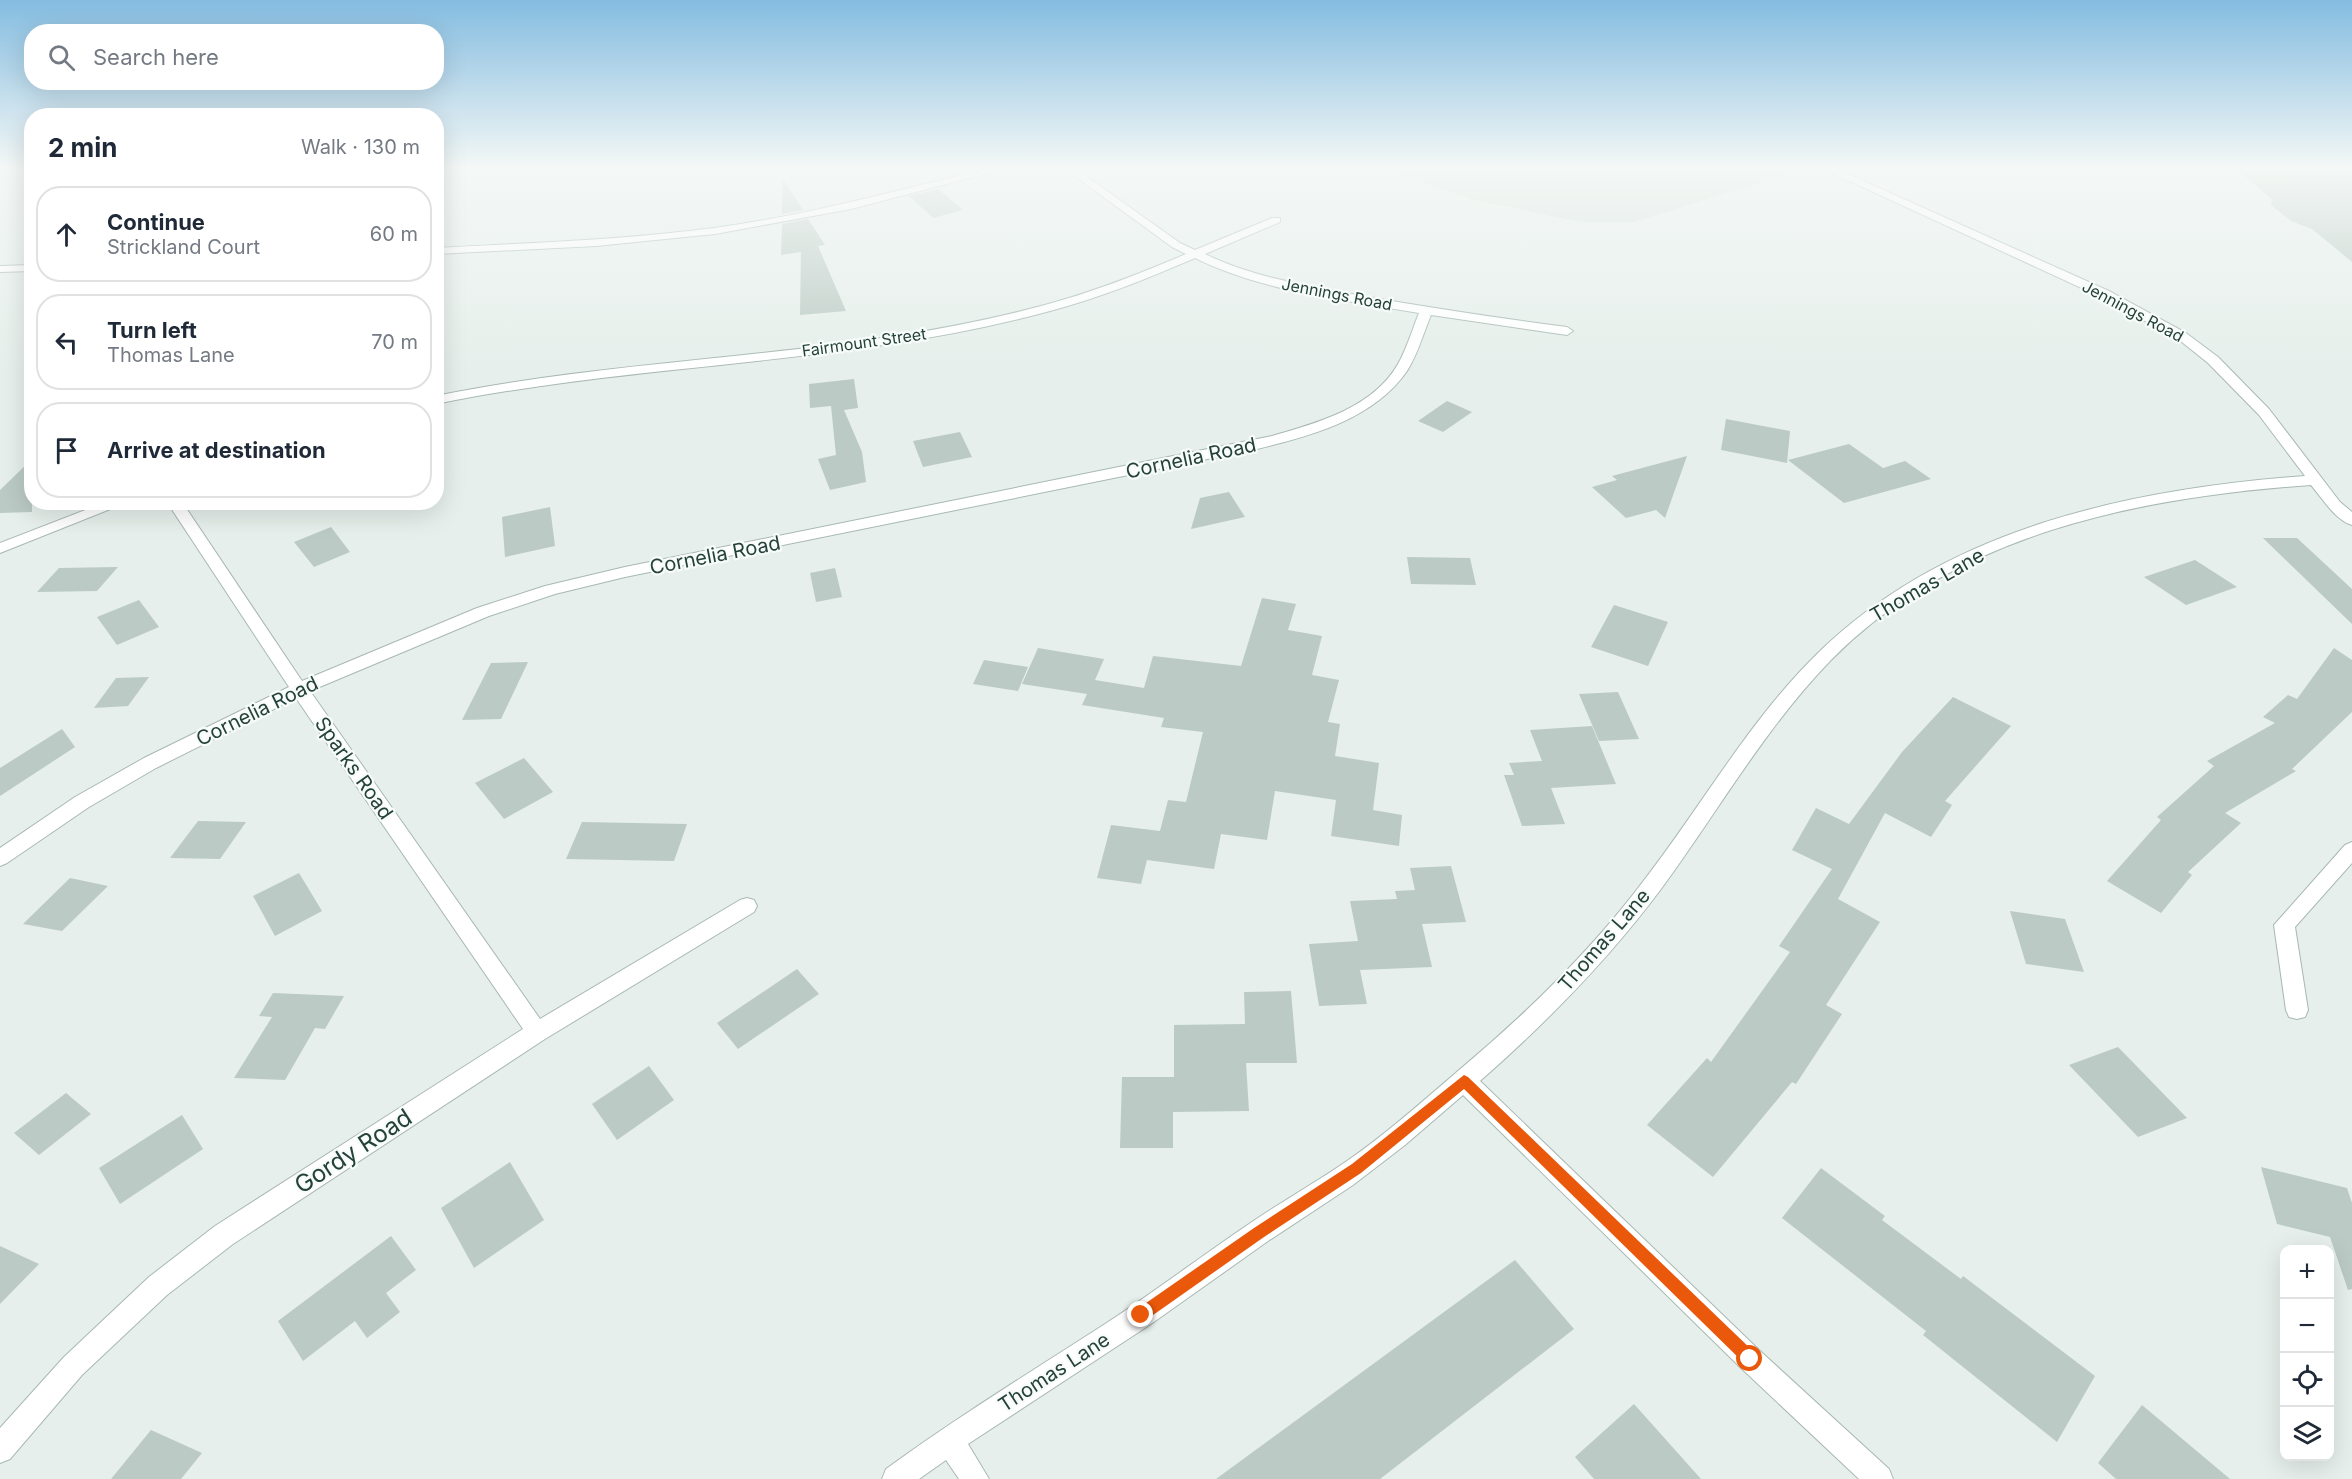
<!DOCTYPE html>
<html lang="en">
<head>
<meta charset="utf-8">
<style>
	body { margin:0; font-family:Inter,sans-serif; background:#f2f2f3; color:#1f2937 }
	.controls { position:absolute; right:18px; bottom:18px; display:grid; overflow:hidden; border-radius:12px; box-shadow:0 6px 24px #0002 }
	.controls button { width:54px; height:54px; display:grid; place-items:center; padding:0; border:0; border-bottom:2px solid #e0e1e3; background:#fff; color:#1f2937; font:30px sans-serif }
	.stop { position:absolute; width:18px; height:18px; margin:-14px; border:4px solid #ea580c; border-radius:50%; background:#fff }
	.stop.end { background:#ea580c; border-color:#fff; box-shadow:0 2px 6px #0008 }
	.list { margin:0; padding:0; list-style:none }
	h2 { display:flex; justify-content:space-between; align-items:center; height:78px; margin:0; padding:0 24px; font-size:26px }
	h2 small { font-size:20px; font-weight:400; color:#747a83 }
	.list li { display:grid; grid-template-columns:39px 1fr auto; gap:18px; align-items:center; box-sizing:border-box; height:96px; margin:0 12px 12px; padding:0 12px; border:2px solid #e0e1e3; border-radius:24px }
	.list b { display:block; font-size:22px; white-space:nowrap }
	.list p { margin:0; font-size:20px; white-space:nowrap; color:#747a83 }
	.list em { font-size:20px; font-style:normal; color:#747a83 }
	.icon { flex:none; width:33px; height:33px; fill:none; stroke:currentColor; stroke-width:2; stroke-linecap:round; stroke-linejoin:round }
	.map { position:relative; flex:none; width:2352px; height:1479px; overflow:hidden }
	.search { position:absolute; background:#fff; box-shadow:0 6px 24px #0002; left:24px; top:24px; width:420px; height:66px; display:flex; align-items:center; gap:15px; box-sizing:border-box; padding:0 21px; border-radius:24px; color:#747a83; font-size:22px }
	.panel { position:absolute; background:#fff; box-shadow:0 6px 24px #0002; left:24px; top:108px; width:420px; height:402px; border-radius:24px }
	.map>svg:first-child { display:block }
	.built { fill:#d4dfda }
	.building { fill:#bbcac4 }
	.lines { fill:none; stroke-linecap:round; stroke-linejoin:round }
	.minor-casing { stroke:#a8b8b2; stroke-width:2 }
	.minor { fill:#fff; fill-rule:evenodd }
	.route { fill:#ea580c }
	.labels { text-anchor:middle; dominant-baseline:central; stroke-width:4.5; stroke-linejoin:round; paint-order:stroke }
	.far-street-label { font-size:16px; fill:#24423a; stroke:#f7fbf9 }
	.street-label { font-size:20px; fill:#24423a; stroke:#f7fbf9 }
	.near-street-label { font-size:24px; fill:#24423a; stroke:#f7fbf9 }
</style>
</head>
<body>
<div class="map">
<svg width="2352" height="1479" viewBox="0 0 2352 1479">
	<rect width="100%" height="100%" fill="#e6efeb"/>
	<!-- built -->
	<polygon class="built" points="1372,166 1815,166 1634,222 1580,222 1471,199"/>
	<!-- building -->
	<g class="building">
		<polygon points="2232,166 2317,168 2352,166 2352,262 2312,229 2291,221 2271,205 2272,199"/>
		<polygon points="783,179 803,210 782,214"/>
		<polygon points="938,189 963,210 933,218 909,196"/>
		<polygon points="808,219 825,245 818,246 846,311 800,315 801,252 781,255 782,224"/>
		<polygon points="854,379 858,408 844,410 862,452 866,482 830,490 818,459 836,455 831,406 810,408 809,384"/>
		<polygon points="1447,401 1472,412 1443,432 1418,421"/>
		<polygon points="1726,419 1790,431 1787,463 1721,450"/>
		<polygon points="960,432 972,457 923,467 913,441"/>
		<polygon points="1849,444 1883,468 1905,461 1931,479 1844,503 1788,460"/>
		<polygon points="1687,456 1665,518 1656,510 1626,518 1592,487 1617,480 1612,476"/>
		<polygon points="32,459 32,512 0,513 0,490"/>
		<polygon points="1229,492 1245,517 1191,529 1200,498"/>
		<polygon points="550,507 555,546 505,557 502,517"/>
		<polygon points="331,527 350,552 314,567 294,542"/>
		<polygon points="2263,538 2297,538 2352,589 2352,624"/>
		<polygon points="1407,557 1470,558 1476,585 1411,584"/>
		<polygon points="2195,560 2237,587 2186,605 2144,577"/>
		<polygon points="118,567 97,591 37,592 59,568"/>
		<polygon points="835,568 842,597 816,602 810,573"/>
		<polygon points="1262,598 1296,604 1288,630 1322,636 1312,675 1339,680 1328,722 1340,724 1335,756 1379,763 1373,810 1402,815 1399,846 1331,836 1336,800 1275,791 1267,840 1221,834 1214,869 1147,860 1141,884 1097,878 1111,825 1160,831 1168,800 1186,802 1203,732 1161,727 1164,718 1082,705 1087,694 1022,684 1038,648 1104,659 1095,680 1144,688 1153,656 1241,666"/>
		<polygon points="139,600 159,627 117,645 97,617"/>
		<polygon points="1614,605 1668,622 1648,666 1591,647"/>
		<polygon points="2334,648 2352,660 2352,712 2292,769 2296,771 2225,813 2241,823 2188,872 2192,875 2161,913 2107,881 2161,820 2157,817 2214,766 2207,761 2275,723 2263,717 2288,695 2297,699"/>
		<polygon points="984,660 1028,667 1018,691 973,684"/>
		<polygon points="528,662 501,719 462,720 491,663"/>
		<polygon points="149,677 128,706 94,708 116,678"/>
		<polygon points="1618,692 1639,739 1599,741 1579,694"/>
		<polygon points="1953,697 2011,726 1945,801 1952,805 1931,837 1885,813 1838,899 1880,922 1826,1005 1842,1014 1796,1084 1792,1082 1713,1177 1647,1125 1707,1058 1711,1062 1790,952 1779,946 1832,869 1792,850 1816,808 1849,824 1902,752"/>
		<polygon points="1592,726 1616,784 1551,788 1565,824 1522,826 1504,775 1514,775 1509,763 1542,761 1530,730"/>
		<polygon points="62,729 75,747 0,796 0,768"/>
		<polygon points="524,758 553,792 504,819 475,783"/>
		<polygon points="198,821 246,822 220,859 170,858"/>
		<polygon points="582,822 687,824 674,861 566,859"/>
		<polygon points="1451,866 1466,922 1422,924 1432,967 1360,970 1367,1004 1319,1006 1309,944 1358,941 1350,901 1397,899 1395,891 1415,890 1410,868"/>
		<polygon points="299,873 322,911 275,936 253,896"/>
		<polygon points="70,878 108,886 62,931 23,924"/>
		<polygon points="2010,911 2065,919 2084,972 2026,964"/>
		<polygon points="797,969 819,994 738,1049 717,1023"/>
		<polygon points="1291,991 1297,1063 1246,1063 1249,1111 1173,1112 1173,1148 1120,1148 1122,1077 1174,1077 1174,1025 1245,1024 1244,992"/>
		<polygon points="273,993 344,996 325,1029 315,1028 285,1080 234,1078 272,1017 259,1016"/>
		<polygon points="2118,1047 2187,1118 2138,1137 2069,1065"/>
		<polygon points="649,1066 674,1100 617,1140 592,1104"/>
		<polygon points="66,1093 91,1114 39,1155 14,1133"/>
		<polygon points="182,1115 203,1149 120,1204 99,1168"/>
		<polygon points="510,1162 544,1220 474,1268 441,1208"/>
		<polygon points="2261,1167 2347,1188 2352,1203 2352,1289 2348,1290 2330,1237 2277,1224"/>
		<polygon points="1821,1168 1885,1216 1882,1220 1961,1279 1963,1276 2095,1376 2057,1442 1923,1335 1926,1331 1782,1218"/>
		<polygon points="391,1236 416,1270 386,1293 400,1312 367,1338 355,1321 303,1361 278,1321"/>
		<polygon points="0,1246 39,1264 0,1304"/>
		<polygon points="1515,1260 1574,1329 1380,1479 1216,1479"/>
		<polygon points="1634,1404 1701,1479 1594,1479 1575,1457"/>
		<polygon points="2142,1405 2230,1479 2116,1479 2098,1463"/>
		<polygon points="151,1430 202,1453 181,1479 111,1479"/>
	</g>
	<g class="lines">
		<!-- minor casing -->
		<g class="minor-casing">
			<g id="minor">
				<path d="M1000 166H1016L851 209 715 234 596 246 436 254V248C529 243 622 240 714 228 811 215 905 188 1000 166Z"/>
				<path d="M1061 166H1072L1180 243 1195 250 1272 218H1280V222L1205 254C1254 278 1310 286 1363 296 1431 308 1499 318 1567 327L1573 331 1567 335 1431 315C1423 334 1418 354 1407 371 1374 419 1311 436 1257 449L625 577 555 594 489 616 310 691 540 1019 740 900 747 898 754 900 757 906 754 912 545 1039 233 1244 167 1295 82 1375 10 1459 0 1463V1428L64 1357 149 1277 215 1226 523 1029 296 698 156 768 89 807 7 863 0 866V848L75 797 144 758 289 687 167 502H182L302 681 477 608 545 586 625 567 1272 436C1317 423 1373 408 1398 364 1407 348 1412 330 1419 313 1344 300 1264 292 1195 258 1148 278 1100 298 1050 311 850 366 639 362 436 404V396C636 355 843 359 1041 306 1091 293 1139 274 1186 254L1172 247Z"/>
				<path d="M1817 166H1830L2109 291 2186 333 2218 357 2269 409 2340 502 2352 512V525C2335 520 2322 498 2311 485 2140 497 1956 533 1831 660 1764 729 1717 813 1661 889 1608 960 1546 1023 1480 1081L1759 1350 1889 1469 1893 1479H1859L1741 1368 1463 1095 1405 1145 1353 1185 1268 1241 1151 1324 968 1444 989 1479H959L946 1460 919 1479H882L886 1469C956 1418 1029 1373 1102 1326 1152 1294 1200 1257 1249 1224 1281 1202 1315 1183 1347 1161 1386 1134 1422 1102 1458 1071 1527 1013 1591 951 1645 879 1703 804 1750 719 1819 652 1948 527 2132 489 2305 476L2259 415 2208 363 2178 339 2101 297Z"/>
				<polygon points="32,265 32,271 0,272 0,266"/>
				<polygon points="106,502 128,502 0,553 0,543"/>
				<polygon points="2352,842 2352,863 2295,927 2308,1010 2305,1017 2297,1019 2289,1017 2286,1010 2274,925 2345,845"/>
			</g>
		</g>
		<!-- minor -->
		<use href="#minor" class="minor"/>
	</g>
	<!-- sky -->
	<linearGradient id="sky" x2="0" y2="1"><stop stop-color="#84bce0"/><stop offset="0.45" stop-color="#f4f8f6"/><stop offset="1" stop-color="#f4f8f6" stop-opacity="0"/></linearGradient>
	<rect width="2352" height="373" fill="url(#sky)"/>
	<!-- route -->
	<polygon class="route" points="1464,1075 1468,1077 1755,1353 1757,1359 1755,1364 1750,1366 1745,1364 1464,1089 1361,1173 1264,1237 1146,1320 1141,1322 1136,1320 1134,1315 1136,1310 1254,1228 1352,1164"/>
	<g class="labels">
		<!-- far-street labels -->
		<g class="far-street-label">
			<text transform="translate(1337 294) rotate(11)">Jennings Road</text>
			<text transform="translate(2133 311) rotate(28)">Jennings Road</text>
			<text transform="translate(864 342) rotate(-8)">Fairmount Street</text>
		</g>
		<!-- street labels -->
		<g class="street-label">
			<text transform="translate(1191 458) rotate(-12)">Cornelia Road</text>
			<text transform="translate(715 555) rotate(-11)">Cornelia Road</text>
			<text transform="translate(1927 585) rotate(-30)">Thomas Lane</text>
			<text transform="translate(257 711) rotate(-26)">Cornelia Road</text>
			<text transform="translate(354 768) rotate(55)">Sparks Road</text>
			<text transform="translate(1604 940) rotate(-49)">Thomas Lane</text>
			<text transform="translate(1054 1372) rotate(-33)">Thomas Lane</text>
		</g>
		<!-- near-street labels -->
		<g class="near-street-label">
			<text transform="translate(353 1151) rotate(-33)">Gordy Road</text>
		</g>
	</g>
</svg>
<div class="controls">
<button>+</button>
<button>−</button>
<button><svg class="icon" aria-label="locate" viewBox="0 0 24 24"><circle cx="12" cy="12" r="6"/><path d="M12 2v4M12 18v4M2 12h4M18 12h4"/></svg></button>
<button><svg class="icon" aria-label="layers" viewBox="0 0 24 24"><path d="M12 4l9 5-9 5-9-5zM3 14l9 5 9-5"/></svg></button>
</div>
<div class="stop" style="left:1750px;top:1359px"></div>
<div class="stop end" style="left:1141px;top:1315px"></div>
<div class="search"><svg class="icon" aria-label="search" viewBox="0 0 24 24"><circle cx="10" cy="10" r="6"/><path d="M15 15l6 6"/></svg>Search here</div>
<section class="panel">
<h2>2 min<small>Walk · 130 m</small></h2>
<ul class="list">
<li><svg class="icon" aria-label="ahead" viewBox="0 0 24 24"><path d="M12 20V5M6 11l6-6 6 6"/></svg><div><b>Continue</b><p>Strickland Court</p></div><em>60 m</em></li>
<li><svg class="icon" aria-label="left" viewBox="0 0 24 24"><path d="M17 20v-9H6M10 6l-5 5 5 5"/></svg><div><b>Turn left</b><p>Thomas Lane</p></div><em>70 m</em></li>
<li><svg class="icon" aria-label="arrive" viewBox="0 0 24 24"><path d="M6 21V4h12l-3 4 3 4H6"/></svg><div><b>Arrive at destination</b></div></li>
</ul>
</section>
</div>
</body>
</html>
